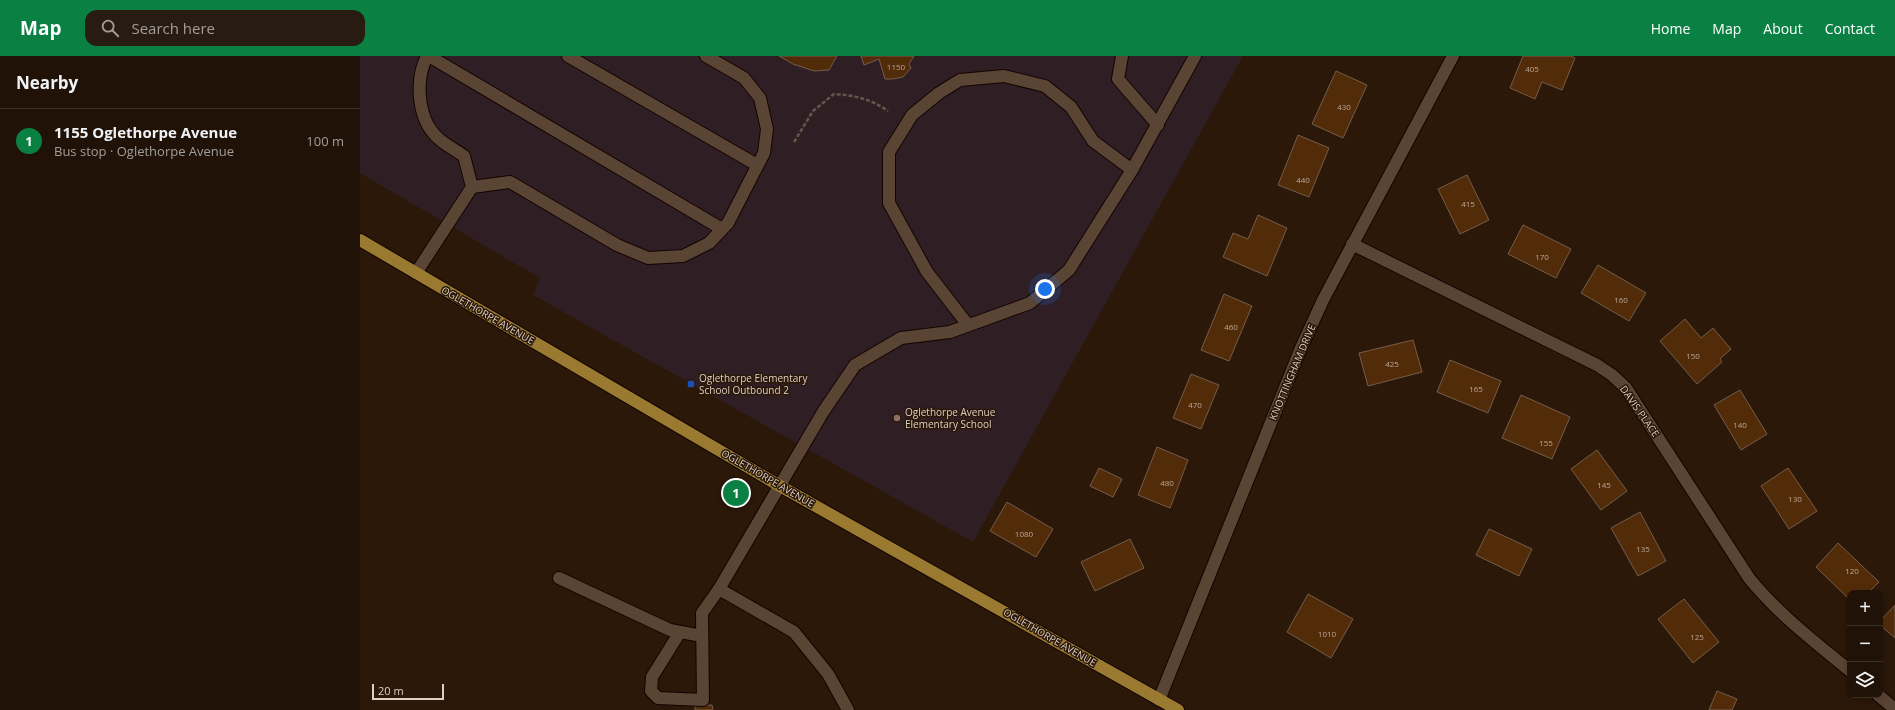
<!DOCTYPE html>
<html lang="en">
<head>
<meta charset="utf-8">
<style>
	body { margin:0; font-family:"Open Sans",sans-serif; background:#281b11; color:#f1f3f6 }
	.controls { position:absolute; right:12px; bottom:12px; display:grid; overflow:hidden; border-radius:8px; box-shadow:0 2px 10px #0003 }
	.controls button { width:36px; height:36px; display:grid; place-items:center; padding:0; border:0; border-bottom:1px solid #3d3228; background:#201207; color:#f1f3f6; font:20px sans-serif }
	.scale { position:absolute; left:12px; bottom:10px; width:72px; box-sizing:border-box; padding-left:4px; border:2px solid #dccfc5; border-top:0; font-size:11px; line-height:14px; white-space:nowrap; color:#dccfc5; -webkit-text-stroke:3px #2b1809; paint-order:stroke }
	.you { position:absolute; left:685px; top:233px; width:14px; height:14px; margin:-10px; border:3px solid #fff; border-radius:50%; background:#1a73e8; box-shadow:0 0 0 6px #1a73e833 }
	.badge { display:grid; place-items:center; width:26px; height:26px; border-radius:50%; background:#0b8043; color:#fff; font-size:13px; font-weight:700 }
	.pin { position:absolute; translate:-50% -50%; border:2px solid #fff; box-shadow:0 1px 4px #0006 }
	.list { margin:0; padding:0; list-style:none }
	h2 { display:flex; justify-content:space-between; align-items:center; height:52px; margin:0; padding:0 16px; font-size:17px }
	h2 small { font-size:13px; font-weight:400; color:#a29e9b }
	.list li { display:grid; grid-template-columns:26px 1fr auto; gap:12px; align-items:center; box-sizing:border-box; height:64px; padding:0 16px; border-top:1px solid #3d3228 }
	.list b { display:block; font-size:15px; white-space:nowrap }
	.list p { margin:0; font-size:13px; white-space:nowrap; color:#a29e9b }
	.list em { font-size:13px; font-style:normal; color:#a29e9b }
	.icon { flex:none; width:22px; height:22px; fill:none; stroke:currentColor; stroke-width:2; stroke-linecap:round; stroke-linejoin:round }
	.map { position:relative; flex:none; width:1535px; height:654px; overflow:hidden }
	header { display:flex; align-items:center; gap:24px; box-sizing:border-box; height:56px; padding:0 20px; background:#0b8043; color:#fff }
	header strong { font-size:19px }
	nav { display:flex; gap:22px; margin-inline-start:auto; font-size:14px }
	.search { width:280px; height:36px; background:#281b11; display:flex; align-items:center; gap:10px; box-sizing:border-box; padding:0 14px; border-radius:12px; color:#a29e9b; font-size:15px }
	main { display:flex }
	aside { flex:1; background:#201207 }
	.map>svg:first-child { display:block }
	.education { fill:#301e25 }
	.building { fill:#522c09; stroke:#745d4c }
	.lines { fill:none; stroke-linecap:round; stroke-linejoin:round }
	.minor-casing { stroke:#130400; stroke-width:14 }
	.major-casing { stroke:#130400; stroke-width:14 }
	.path { stroke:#665548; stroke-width:2.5; stroke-dasharray:4 2; stroke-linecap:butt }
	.minor { stroke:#5a4434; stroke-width:12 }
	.major { stroke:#9a7a31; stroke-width:12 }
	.transit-dot { fill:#1a4fb4; stroke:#2b1809; stroke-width:1.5 }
	.education-dot { fill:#8d6e63; stroke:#2b1809; stroke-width:1.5 }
	.labels { text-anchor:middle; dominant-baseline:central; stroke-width:3; stroke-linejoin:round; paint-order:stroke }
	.number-label { font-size:8px; fill:#baa696 }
	.street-label { font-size:10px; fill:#dccfc5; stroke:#2b1809 }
	.poi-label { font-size:10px; fill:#dccfc5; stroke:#2b1809; text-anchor:start }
</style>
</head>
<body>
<header>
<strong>Map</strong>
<div class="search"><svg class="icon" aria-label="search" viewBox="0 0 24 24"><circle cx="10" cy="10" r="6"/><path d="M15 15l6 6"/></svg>Search here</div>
<nav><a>Home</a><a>Map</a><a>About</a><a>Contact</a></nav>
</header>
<main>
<aside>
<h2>Nearby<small></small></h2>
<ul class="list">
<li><span class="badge">1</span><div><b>1155 Oglethorpe Avenue</b><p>Bus stop · Oglethorpe Avenue</p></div><em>100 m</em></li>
</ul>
</aside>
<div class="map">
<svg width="1535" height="654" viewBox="0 0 1535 654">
	<rect width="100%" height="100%" fill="#2b1809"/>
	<!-- education -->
	<polygon class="education" points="0,0 883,0 613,486 173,239 180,222 0,117"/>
	<!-- building -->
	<g class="building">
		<polygon points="419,0 477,0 469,14 454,15 433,8"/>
		<polygon points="501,0 554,0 549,8 551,12 543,21 533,23 525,23 519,3 504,9"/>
		<polygon points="1163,0 1211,0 1215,2 1202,34 1182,26 1175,43 1150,32"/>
		<polygon points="976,15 1007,29 983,82 952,68"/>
		<polygon points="938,79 969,92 949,141 918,129"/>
		<polygon points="1107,119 1129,164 1100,178 1078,133"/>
		<polygon points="898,159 927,172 907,220 863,201 873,177 888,183"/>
		<polygon points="1163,169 1211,193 1196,222 1148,198"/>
		<polygon points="1238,209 1286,237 1269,265 1221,237"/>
		<polygon points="864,238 892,250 869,305 841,294"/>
		<polygon points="1325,263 1341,282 1353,272 1371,293 1360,303 1362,306 1337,328 1300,285"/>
		<polygon points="1053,284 1062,316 1008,330 999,297"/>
		<polygon points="1090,304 1141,325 1128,357 1077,336"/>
		<polygon points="831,318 859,329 841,373 813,362"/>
		<polygon points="1380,334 1407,378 1381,394 1354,349"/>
		<polygon points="1161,339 1210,361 1192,403 1142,382"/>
		<polygon points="797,391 828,404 810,452 778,439"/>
		<polygon points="1237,394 1267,435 1241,454 1211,413"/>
		<polygon points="739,412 762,423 753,441 730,430"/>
		<polygon points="1428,412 1457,455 1429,473 1401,430"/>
		<polygon points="647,446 693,473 676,501 630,475"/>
		<polygon points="1280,456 1306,505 1278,520 1251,472"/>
		<polygon points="1129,473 1172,493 1159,520 1116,499"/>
		<polygon points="770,483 784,512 735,535 721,506"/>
		<polygon points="1478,487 1519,526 1508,537 1490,537 1490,544 1456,511"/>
		<polygon points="948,538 993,563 971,602 927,576"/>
		<polygon points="1324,543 1359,586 1333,607 1298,563"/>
		<polygon points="1535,549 1535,582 1520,569 1520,565"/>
		<polygon points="1357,635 1377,643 1372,654 1349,654"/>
		<polygon points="352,649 353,654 335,654 335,650"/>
	</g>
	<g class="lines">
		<!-- minor casing -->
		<g class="minor-casing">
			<g id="minor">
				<polyline points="69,0 362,173"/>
				<polyline points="208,0 397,109"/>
				<polyline points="762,0 758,23 798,69"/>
				<polyline points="112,131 150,126 257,189 288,202 323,200 349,187 368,167 404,97 407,73 400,42 384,22 346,0"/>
				<path d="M992 188 1237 309 1252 319 1266 332 1389 522C1418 558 1455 586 1490 615"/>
				<path d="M56 217 112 131 104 100C96 94 85 89 78 82 57 63 55 24 67 0"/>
				<polyline points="608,269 567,216 529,147 529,96 552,59 579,37 600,24 644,20 685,30 711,51 733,85 772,114"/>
				<polyline points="199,522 310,574 342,580"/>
				<polyline points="359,533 434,576 468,618 488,654"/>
				<polyline points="320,576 292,621 291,635 298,642 343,644 342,557 359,533 463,356 495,309 541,282 590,276 670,247 709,214 772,114 835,0"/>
				<polyline points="1518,639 1535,653"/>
				<polyline points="799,644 941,292 963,244 1093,0"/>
			</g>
		</g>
		<!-- major casing -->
		<g class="major-casing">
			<polyline id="major" points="0,184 420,430 818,654"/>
		</g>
		<!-- path -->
		<path class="path" d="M434 86 453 55 474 38C494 39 511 43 528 55"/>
		<!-- minor -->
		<use href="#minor" class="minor"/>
		<!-- major -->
		<use href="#major" class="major"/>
	</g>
	<!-- markers -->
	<rect class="transit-dot" x="327" y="324" width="8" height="8" rx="2"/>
	<circle class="education-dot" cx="537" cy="362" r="4"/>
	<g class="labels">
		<!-- number labels -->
		<g class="number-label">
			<text x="536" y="10">1150</text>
			<text x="1172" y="12">405</text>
			<text x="984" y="50">430</text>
			<text x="943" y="123">440</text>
			<text x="1108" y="147">415</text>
			<text x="1182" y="200">170</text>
			<text x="1261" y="243">160</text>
			<text x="871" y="270">460</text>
			<text x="1333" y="299">150</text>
			<text x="1032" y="307">425</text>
			<text x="1116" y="332">165</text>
			<text x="835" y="348">470</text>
			<text x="1380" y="368">140</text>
			<text x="1186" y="386">155</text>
			<text x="807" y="426">480</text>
			<text x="1244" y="428">145</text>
			<text x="1435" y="442">130</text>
			<text x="664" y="477">1080</text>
			<text x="1283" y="492">135</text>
			<text x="1492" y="514">120</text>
			<text x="967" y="577">1010</text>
			<text x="1337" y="580">125</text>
		</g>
		<!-- street labels -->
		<g class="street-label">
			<text transform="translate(128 259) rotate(30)">OGLETHORPE AVENUE</text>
			<text transform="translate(932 316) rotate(-67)">KNOTTINGHAM DRIVE</text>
			<text transform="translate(1280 355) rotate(55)">DAVIS PLACE</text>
			<text transform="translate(408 422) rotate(30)">OGLETHORPE AVENUE</text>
			<text transform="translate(690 581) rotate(30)">OGLETHORPE AVENUE</text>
		</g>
		<!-- poi labels -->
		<g class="poi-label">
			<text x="339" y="322">Oglethorpe Elementary<tspan x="339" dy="12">School Outbound 2</tspan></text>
			<text x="545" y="356">Oglethorpe Avenue<tspan x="545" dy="12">Elementary School</tspan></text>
		</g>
	</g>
</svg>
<div class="controls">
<button>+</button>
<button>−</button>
<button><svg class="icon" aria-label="layers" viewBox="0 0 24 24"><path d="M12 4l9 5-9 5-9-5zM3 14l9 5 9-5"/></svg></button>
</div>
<div class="scale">20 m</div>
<div class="you"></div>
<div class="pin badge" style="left:376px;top:437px">1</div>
</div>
</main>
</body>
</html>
